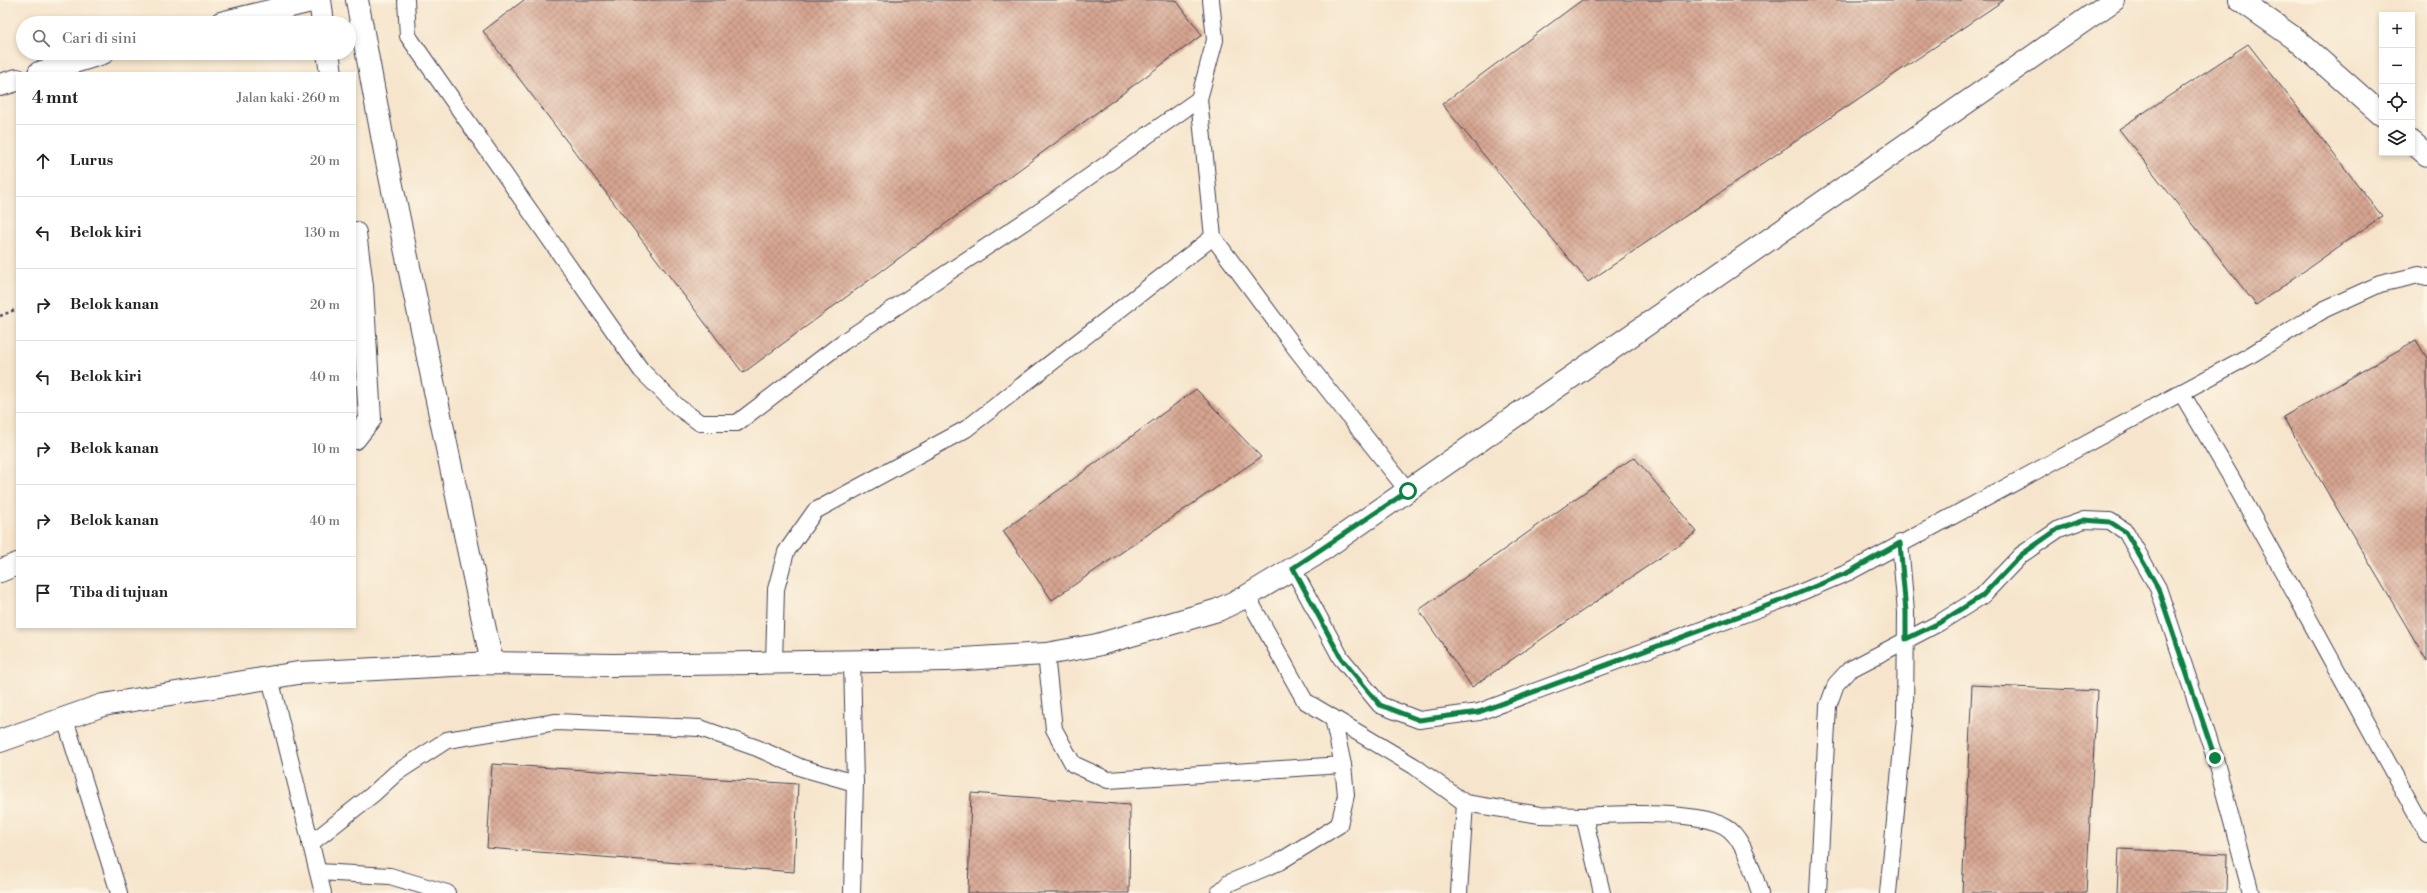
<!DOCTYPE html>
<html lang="id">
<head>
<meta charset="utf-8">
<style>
	body { margin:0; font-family:"Libre Bodoni",serif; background:#f2f2f2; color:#222 }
	.controls { position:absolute; right:12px; top:12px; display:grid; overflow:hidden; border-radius:0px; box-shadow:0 2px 6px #0003 }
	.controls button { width:36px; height:36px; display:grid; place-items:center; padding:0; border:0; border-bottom:1px solid #e0e0e0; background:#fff; color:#222; font:20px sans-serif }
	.stop { position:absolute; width:12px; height:12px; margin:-9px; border:3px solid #0b8043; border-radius:50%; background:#fff }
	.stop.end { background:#0b8043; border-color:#fff; box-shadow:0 1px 4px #0008 }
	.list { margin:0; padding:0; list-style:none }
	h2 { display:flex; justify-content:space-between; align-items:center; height:52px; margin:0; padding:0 16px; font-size:17px }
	h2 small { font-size:13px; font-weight:400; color:#767676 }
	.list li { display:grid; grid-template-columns:26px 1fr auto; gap:12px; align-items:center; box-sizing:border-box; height:72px; padding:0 16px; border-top:1px solid #e0e0e0 }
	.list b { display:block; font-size:15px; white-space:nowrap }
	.list em { font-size:13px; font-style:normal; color:#767676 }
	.icon { flex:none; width:22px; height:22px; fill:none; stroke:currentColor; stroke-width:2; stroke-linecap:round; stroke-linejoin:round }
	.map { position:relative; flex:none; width:2427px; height:893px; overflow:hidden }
	.search { position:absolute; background:#fff; box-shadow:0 2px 6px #0003; left:16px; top:16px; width:340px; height:44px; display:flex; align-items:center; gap:10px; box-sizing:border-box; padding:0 14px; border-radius:22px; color:#767676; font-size:15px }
	.panel { position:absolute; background:#fff; box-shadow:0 2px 6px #0003; left:16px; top:72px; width:340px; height:556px; border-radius:0px }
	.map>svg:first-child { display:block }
	.building { fill:url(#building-cross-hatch) }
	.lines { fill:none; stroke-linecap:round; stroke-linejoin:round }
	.service-casing { stroke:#423f51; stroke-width:18 }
	.minor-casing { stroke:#423f51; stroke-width:24 }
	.tertiary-casing { stroke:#423f51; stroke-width:24 }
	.path { stroke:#423f51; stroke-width:2.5; stroke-dasharray:3 3; stroke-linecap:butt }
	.service { stroke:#fff; stroke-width:16 }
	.minor { stroke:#fff; stroke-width:22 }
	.tertiary { stroke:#fff; stroke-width:22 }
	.route { stroke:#0b8043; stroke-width:5 }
</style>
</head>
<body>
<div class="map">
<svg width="2427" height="893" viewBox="0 0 2427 893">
	<defs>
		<pattern id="building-cross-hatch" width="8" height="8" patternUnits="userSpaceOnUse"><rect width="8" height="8" fill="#d6a591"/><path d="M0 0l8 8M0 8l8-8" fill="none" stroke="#ad8678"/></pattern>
	</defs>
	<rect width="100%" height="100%" fill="#fcf5e5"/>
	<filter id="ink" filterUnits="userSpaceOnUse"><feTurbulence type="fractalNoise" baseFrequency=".025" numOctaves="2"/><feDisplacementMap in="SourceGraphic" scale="8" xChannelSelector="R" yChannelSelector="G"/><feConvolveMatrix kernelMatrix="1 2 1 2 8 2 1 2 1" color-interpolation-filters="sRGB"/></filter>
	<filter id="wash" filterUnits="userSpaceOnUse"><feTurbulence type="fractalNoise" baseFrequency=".012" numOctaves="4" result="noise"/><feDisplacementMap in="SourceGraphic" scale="16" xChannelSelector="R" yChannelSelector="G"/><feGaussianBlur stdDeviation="0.9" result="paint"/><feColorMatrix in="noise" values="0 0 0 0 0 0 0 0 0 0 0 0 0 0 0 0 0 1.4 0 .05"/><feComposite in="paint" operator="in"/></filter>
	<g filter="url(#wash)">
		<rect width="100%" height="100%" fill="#f6e5cc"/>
		<g id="blocks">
			<!-- building -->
			<g class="building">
				<polygon points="524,0 1176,0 1202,35 743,373 483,31"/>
				<polygon points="1582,0 2004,0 1588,282 1442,104"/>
				<polygon points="2248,44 2382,216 2256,305 2119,129"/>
				<polygon points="2416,340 2427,358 2427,661 2283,417"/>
				<polygon points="1196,389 1261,457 1052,600 1003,531"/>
				<polygon points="1634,457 1697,532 1472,687 1419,610"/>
				<polygon points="1972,685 2097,691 2086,893 1962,893"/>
				<polygon points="492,764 798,784 794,872 487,848"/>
				<polygon points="971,793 1130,805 1129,893 968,893"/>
				<polygon points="2119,849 2227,854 2226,893 2117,893"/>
			</g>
		</g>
	</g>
	<g filter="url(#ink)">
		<use href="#blocks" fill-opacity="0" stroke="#423f51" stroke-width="1"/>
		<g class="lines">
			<!-- service casing -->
			<g class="service-casing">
				<g id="service">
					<polyline points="406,0 408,36 641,370 678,407 700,423 737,423 843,342 1036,214 1199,99"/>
					<polyline points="1211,0 1215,40 1199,99 1213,237 1296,349 1408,491"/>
					<polyline points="2181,392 2232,479 2427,834"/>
					<polyline points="1293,569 1341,658 1380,705 1419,720 1479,712 1785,599 1849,572 2249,356 2325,309 2380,284 2419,275 2427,277"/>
					<polyline points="1247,596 1305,701 1414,766 1465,803 1540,815 1584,816 1602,893"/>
					<polyline points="1046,654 1054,729 1073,764 1108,780 1343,765"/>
					<polyline points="852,661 855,783 852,893"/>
					<polyline points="774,663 776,589 786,552 815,511 966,429 1213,237"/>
					<polyline points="270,678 323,893"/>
					<polyline points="65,719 119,893"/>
					<path d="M1584 816C1617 814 1705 809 1730 830 1745 843 1754 875 1760 893"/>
					<polyline points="310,844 372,795 396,773 447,740 556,722 700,728 757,748 802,768 855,783"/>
					<polyline points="318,872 390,876 447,893"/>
					<polyline points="1219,893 1229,883 1279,862 1339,825 1346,795 1343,765 1333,718"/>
					<polyline points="1459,893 1465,803"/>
					<polyline points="1818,893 1828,706 1836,684 1849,670 1939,623 1982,596 2021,555 2059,529 2084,520 2110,521 2126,532 2158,588 2215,758 2251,893"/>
					<polyline points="1888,893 1905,717 1906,612 1900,543"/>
				</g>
			</g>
			<!-- minor casing -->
			<g class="minor-casing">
				<g id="minor">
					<polyline points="320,0 323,23"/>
					<polyline points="221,23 315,0"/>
					<polyline points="328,53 331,73"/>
					<polyline points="39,73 103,53"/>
					<polyline points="0,85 17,80"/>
					<polyline points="355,233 362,286 370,419 355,438"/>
					<polyline points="0,571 17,564"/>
				</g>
			</g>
			<!-- tertiary casing -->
			<g class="tertiary-casing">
				<g id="tertiary">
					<polyline points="357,0 386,157 492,663"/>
					<polyline points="2240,0 2297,40 2382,115"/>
					<polyline points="2412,142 2427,155"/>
					<polyline points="0,741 103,705 298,673 492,663 613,665 946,660 1046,654 1097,645 1218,610 1247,596 1315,555 2114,0"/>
				</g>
			</g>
			<!-- path -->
			<polyline class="path" points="0,316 17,309"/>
			<!-- service -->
			<use href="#service" class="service"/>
			<!-- minor -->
			<use href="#minor" class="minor"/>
			<!-- tertiary -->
			<use href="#tertiary" class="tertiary"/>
		</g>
	</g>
	<g class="lines" filter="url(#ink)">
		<!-- route -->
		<polyline class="route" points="1408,491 1293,568 1341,658 1380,705 1419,720 1479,712 1785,599 1849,572 1900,543 1906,612 1906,639 1939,623 1982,596 2021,555 2058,529 2084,520 2110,522 2126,532 2158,588 2215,758"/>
	</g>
</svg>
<div class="controls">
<button>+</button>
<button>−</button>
<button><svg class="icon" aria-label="locate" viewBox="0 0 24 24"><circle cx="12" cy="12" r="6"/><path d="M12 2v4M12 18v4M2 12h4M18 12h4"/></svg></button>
<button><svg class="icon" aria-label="layers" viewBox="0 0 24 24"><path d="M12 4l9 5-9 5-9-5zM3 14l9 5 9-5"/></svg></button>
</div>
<div class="stop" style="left:1408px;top:491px"></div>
<div class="stop end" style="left:2215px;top:758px"></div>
<div class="search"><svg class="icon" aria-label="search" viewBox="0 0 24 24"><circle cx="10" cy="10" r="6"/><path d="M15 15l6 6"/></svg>Cari di sini</div>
<section class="panel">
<h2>4 mnt<small>Jalan kaki · 260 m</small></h2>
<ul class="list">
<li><svg class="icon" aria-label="ahead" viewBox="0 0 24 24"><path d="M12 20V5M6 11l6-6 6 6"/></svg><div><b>Lurus</b></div><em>20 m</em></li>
<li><svg class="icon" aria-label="left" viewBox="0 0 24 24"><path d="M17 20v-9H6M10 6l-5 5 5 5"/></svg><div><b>Belok kiri</b></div><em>130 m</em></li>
<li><svg class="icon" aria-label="right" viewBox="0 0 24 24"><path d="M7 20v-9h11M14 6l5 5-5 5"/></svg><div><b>Belok kanan</b></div><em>20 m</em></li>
<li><svg class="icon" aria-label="left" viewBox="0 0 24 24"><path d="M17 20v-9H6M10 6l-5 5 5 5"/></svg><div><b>Belok kiri</b></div><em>40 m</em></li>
<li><svg class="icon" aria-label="right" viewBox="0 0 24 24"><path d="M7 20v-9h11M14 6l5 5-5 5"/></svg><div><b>Belok kanan</b></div><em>10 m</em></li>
<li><svg class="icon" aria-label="right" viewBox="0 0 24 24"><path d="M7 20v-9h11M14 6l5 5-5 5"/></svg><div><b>Belok kanan</b></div><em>40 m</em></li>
<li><svg class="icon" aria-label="arrive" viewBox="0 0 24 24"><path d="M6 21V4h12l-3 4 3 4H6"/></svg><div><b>Tiba di tujuan</b></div></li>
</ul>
</section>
</div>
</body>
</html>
